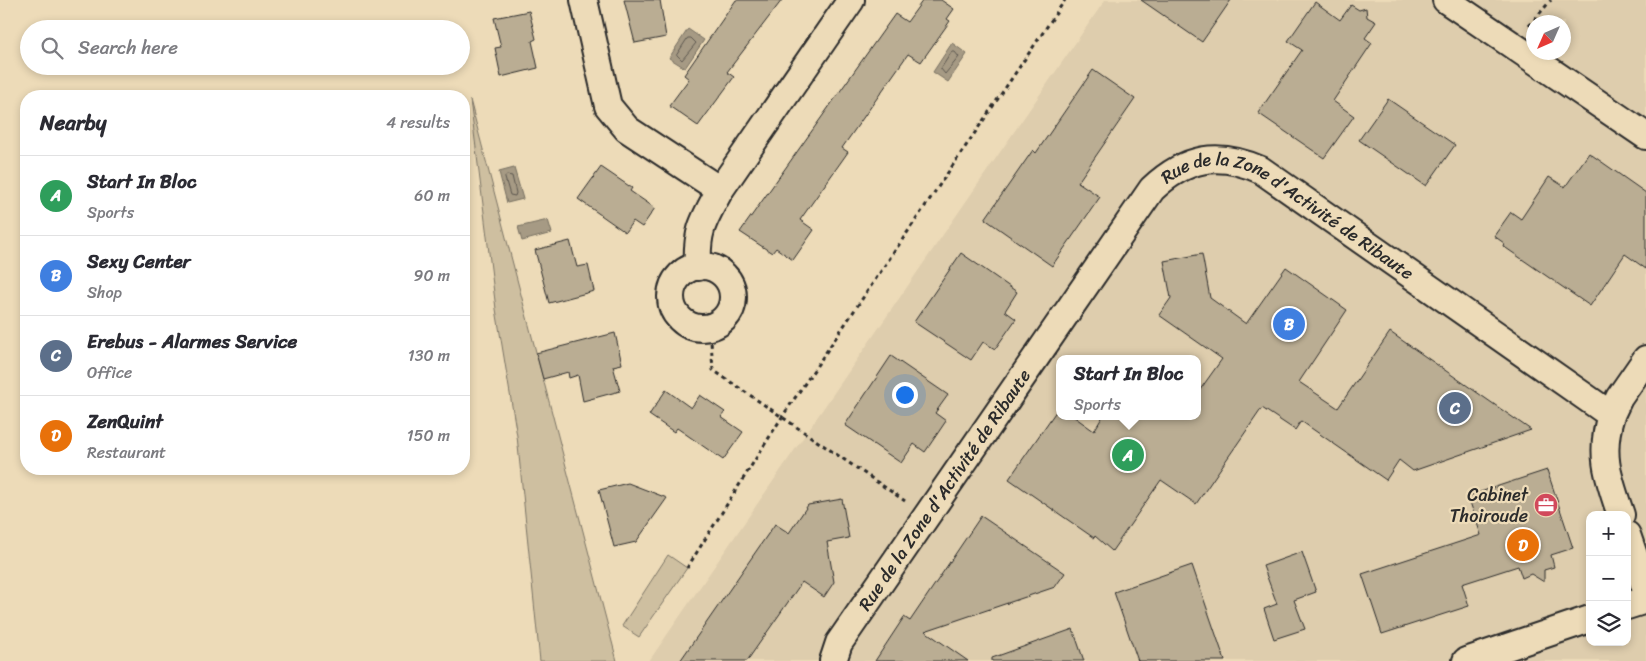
<!DOCTYPE html>
<html lang="en">
<head>
<meta charset="utf-8">
<style>
	body { margin:0; font-family:Sriracha,sans-serif; background:#f7f7f7; color:#2b2b33 }
	.controls { position:absolute; right:15px; bottom:15px; display:grid; overflow:hidden; border-radius:10px; box-shadow:0 2px 8px #0003 }
	.controls button { width:45px; height:45px; display:grid; place-items:center; padding:0; border:0; border-bottom:1px solid #e1e1e2; background:#fff; color:#2b2b33; font:25px sans-serif }
	.compass { position:absolute; left:1526px; top:15px; width:45px; height:45px; border-radius:50%; background:#fff; box-shadow:0 2px 8px #0003; rotate:225deg }
	.you { position:absolute; left:904px; top:394px; width:18px; height:18px; margin:-12px; border:4px solid #fff; border-radius:50%; background:#1a73e8; box-shadow:0 0 0 8px #1a73e833 }
	.badge { display:grid; place-items:center; width:32px; height:32px; border-radius:50%; background:#d1495b; color:#fff; font-size:16px; font-weight:700 }
	.pin { position:absolute; translate:-50% -50%; border:2px solid #fff; box-shadow:0 1px 5px #0006 }
	.popup { position:absolute; left:1056px; top:355px; width:145px; height:65px; box-sizing:border-box; display:grid; place-content:center; border-radius:10px; background:#fff; filter:drop-shadow(0 1px 4px #0005); font-size:16px; white-space:nowrap; color:#7c7c81 }
	.popup b { font-size:19px; color:#2b2b33 }
	.popup::after { content:''; position:absolute; left:50%; top:100%; margin-left:-10px; border:10px solid transparent; border-top-color:#fff }
	.list { margin:0; padding:0; list-style:none }
	h2 { display:flex; justify-content:space-between; align-items:center; height:65px; margin:0; padding:0 20px; font-size:21px }
	h2 small { font-size:16px; font-weight:400; color:#7c7c81 }
	.list li { display:grid; grid-template-columns:32px 1fr auto; gap:15px; align-items:center; box-sizing:border-box; height:80px; padding:0 20px; border-top:1px solid #e1e1e2 }
	.list b { display:block; font-size:19px; white-space:nowrap }
	.list p { margin:0; font-size:16px; white-space:nowrap; color:#7c7c81 }
	.list em { font-size:16px; font-style:normal; color:#7c7c81 }
	.icon { flex:none; width:28px; height:28px; fill:none; stroke:currentColor; stroke-width:2; stroke-linecap:round; stroke-linejoin:round }
	.map { position:relative; flex:none; width:1646px; height:661px; overflow:hidden }
	.search { position:absolute; background:#fff; box-shadow:0 2px 8px #0003; left:20px; top:20px; width:450px; height:55px; display:flex; align-items:center; gap:12px; box-sizing:border-box; padding:0 18px; border-radius:28px; color:#7c7c81; font-size:19px }
	.panel { position:absolute; background:#fff; box-shadow:0 2px 8px #0003; left:20px; top:90px; width:450px; height:385px; border-radius:20px }
	.map>svg:first-child { display:block }
	.built { fill:#decdad; fill-rule:evenodd }
	.green { fill:#cebfa0; stroke:#7c7566 }
	.water { fill:#a69a84; stroke:#756e60 }
	.lines { fill:none; stroke-linecap:round; stroke-linejoin:round }
	.shore { stroke:#5c574f; stroke-width:1 }
	.building { fill:#baad93; stroke:#2b2b2b }
	.minor-casing { stroke:#2b2b2b; stroke-width:30 }
	.path { stroke:#2b2b2b; stroke-width:3; stroke-dasharray:4 4; stroke-linecap:butt }
	.minor { stroke:#eddbb8; stroke-width:26 }
	.labels { text-anchor:middle; dominant-baseline:central; stroke-width:4.5; stroke-linejoin:round; paint-order:stroke }
	.street-label { font-size:18px; fill:#2b2b2b; stroke:#eddbb8 }
	.poi-label { font-size:18px; fill:#2b2b2b; stroke:#eddbb8; text-anchor:end }
</style>
</head>
<body>
<div class="map">
<svg width="1646" height="661" viewBox="0 0 1646 661">
	<rect width="100%" height="100%" fill="#eddbb8"/>
	<filter id="ink" filterUnits="userSpaceOnUse"><feTurbulence type="fractalNoise" baseFrequency=".02" numOctaves="2"/><feDisplacementMap in="SourceGraphic" scale="10" xChannelSelector="R" yChannelSelector="G"/><feConvolveMatrix kernelMatrix="1 2 1 2 8 2 1 2 1" color-interpolation-filters="sRGB"/></filter>
	<g filter="url(#ink)">
		<!-- built -->
		<path class="built" d="M1105 0H1646V661H649ZM1534 22H1564V52H1534ZM1059 359H1197V416H1059ZM1590 515H1627V642H1590Z"/>
		<!-- green -->
		<g class="green">
			<polygon points="470,100 617,661 540,661 517,436 496,309"/>
			<polygon points="668,555 687,568 639,637 622,626"/>
		</g>
		<!-- water -->
		<g class="water">
			<polygon points="688,29 704,40 685,68 669,58"/>
			<polygon points="952,43 967,54 948,82 933,72"/>
			<polygon points="514,168 523,199 507,203 499,172"/>
			<polygon points="548,220 552,233 522,241 518,227"/>
		</g>
		<g class="lines">
			<!-- shore -->
			<g class="shore">
				<polygon points="688,38 691,38 696,43 682,60 677,55"/>
				<polygon points="952,52 955,52 959,57 945,74 941,69"/>
				<polygon points="507,175 512,176 516,193 515,196 510,195 505,178"/>
			</g>
		</g>
		<!-- building -->
		<g class="building">
			<polygon points="624,0 660,0 666,37 635,43"/>
			<polygon points="736,0 782,0 727,72 734,77 698,126 669,106 689,79 684,75"/>
			<polygon points="923,0 941,0 954,9 947,19 950,21 921,62 908,54 842,148 848,152 800,220 814,230 793,260 776,248 772,253 740,232 895,14 907,22"/>
			<polygon points="1141,0 1231,0 1202,42"/>
			<polygon points="1315,2 1340,20 1351,5 1359,10 1366,8 1367,17 1376,22 1365,38 1372,43 1333,101 1354,116 1324,158 1258,113 1302,50 1288,41"/>
			<polygon points="529,11 536,39 532,41 538,68 501,77 495,48 501,47 494,18"/>
			<polygon points="1093,70 1135,99 1078,182 1100,197 1052,266 985,219 1033,150 1036,153"/>
			<polygon points="1388,99 1455,145 1426,186 1359,140"/>
			<polygon points="1589,153 1646,193 1646,269 1625,254 1590,306 1503,246 1504,243 1494,236 1511,212 1521,219 1549,177 1565,187"/>
			<polygon points="601,167 632,188 630,191 655,208 642,227 633,221 625,232 578,199"/>
			<polygon points="570,241 577,267 588,265 594,291 549,303 535,250"/>
			<polygon points="961,253 1017,292 1005,311 1016,319 995,349 983,342 971,360 914,322"/>
			<polygon points="1202,254 1210,298 1246,324 1286,267 1347,310 1299,382 1338,408 1390,332 1531,430 1413,471 1399,460 1386,480 1301,421 1295,430 1262,408 1196,504 1161,480 1112,551 1095,536 1094,538 1009,479 1059,407 1059,416 1073,416 1094,431 1103,416 1197,416 1197,394 1222,359 1159,315 1171,298 1164,261"/>
			<polygon points="615,333 622,364 613,366 620,391 583,401 578,375 569,378 568,372 543,379 536,353"/>
			<polygon points="891,356 948,395 935,413 946,421 925,452 914,444 901,463 845,425"/>
			<polygon points="666,390 691,408 700,395 725,412 721,417 743,432 723,460 677,428 674,432 649,415"/>
			<polygon points="1547,470 1573,548 1551,555 1554,567 1544,570 1544,582 1531,574 1522,578 1518,566 1462,584 1469,606 1382,634 1362,574 1481,535 1468,496"/>
			<polygon points="628,483 667,498 636,542 614,547 599,490"/>
			<polygon points="842,499 849,538 827,542 834,582 824,597 802,582 747,661 680,661 775,524 789,533 808,505"/>
			<polygon points="981,516 1065,573 1055,587 925,631 968,661 875,661 904,617 910,621"/>
			<polygon points="1302,552 1316,592 1294,600 1305,629 1274,639 1264,609 1277,604 1263,566"/>
			<polygon points="1192,565 1225,661 1138,661 1114,592"/>
			<polygon points="1073,629 1084,661 992,661 992,658"/>
		</g>
		<g class="lines">
			<!-- minor casing -->
			<g class="minor-casing">
				<g id="minor">
					<polyline points="584,0 608,106 627,129 720,190 851,0"/>
					<polyline points="1446,0 1646,136"/>
					<circle cx="702" cy="297" r="31"/>
					<path d="M698 267C696 231 703 221 720 190"/>
					<polyline points="1611,415 1619,398 1646,359"/>
					<polyline points="1627,535 1646,590"/>
					<polyline points="1627,606 1646,600"/>
					<path id="s1" d="M833 661 839 643 1152 189C1186 157 1218 151 1261 170L1611 415C1599 454 1608 477 1621 515"/>
					<polyline points="1466,661 1590,619"/>
				</g>
			</g>
			<!-- path -->
			<g class="path">
				<polyline points="1529,26 1551,0"/>
				<polyline points="710,327 713,370 905,501"/>
				<polyline points="687,568 782,417 1065,0"/>
			</g>
			<!-- minor -->
			<use href="#minor" class="minor"/>
		</g>
	</g>
	<!-- icons -->
	<defs>
		<g id="office-disc" transform="scale(1.25)"><circle r="9.5" fill="#d1495b" stroke="#eddbb8"/><path d="M-6-3h4V-5.5h4V-3h4V5H-6ZM-1-4.5V-3h2v-1.5ZM-6 0V1H6V0Z" fill="#fff"/></g>
	</defs>
	<g fill-rule="evenodd">
		<use href="#office-disc" x="1546" y="505"/>
	</g>
	<g class="labels">
		<!-- street labels -->
		<g class="street-label">
			<text stroke="none"><textPath href="#s1" startOffset="729">Rue de la Zone d'Activité de Ribaute</textPath></text>
			<text stroke="none"><textPath href="#s1" startOffset="205">Rue de la Zone d'Activité de Ribaute</textPath></text>
		</g>
		<!-- poi labels -->
		<g class="poi-label">
			<text x="1528" y="495">Cabinet<tspan x="1528" dy="21">Thoiroude</tspan></text>
		</g>
	</g>
</svg>
<div class="controls">
<button>+</button>
<button>−</button>
<button><svg class="icon" aria-label="layers" viewBox="0 0 24 24"><path d="M12 4l9 5-9 5-9-5zM3 14l9 5 9-5"/></svg></button>
</div>
<svg class="compass" viewBox="-18 -18 36 36"><path d="M0-13l5 13h-10z" fill="#e53935"/><path d="M0 13l5-13h-10z" fill="#7c7c81"/></svg>
<div class="you"></div>
<div class="pin badge" style="left:1128px;top:455px;background:#2e9e5b">A</div>
<div class="popup"><b>Start In Bloc</b>Sports</div>
<div class="pin badge" style="left:1289px;top:324px;background:#3f7fe0">B</div>
<div class="pin badge" style="left:1455px;top:408px;background:#5c6f8a">C</div>
<div class="pin badge" style="left:1523px;top:545px;background:#e8710a">D</div>
<div class="search"><svg class="icon" aria-label="search" viewBox="0 0 24 24"><circle cx="10" cy="10" r="6"/><path d="M15 15l6 6"/></svg>Search here</div>
<section class="panel">
<h2>Nearby<small>4 results</small></h2>
<ul class="list">
<li><span class="badge" style="background:#2e9e5b">A</span><div><b>Start In Bloc</b><p>Sports</p></div><em>60 m</em></li>
<li><span class="badge" style="background:#3f7fe0">B</span><div><b>Sexy Center</b><p>Shop</p></div><em>90 m</em></li>
<li><span class="badge" style="background:#5c6f8a">C</span><div><b>Erebus - Alarmes Service</b><p>Office</p></div><em>130 m</em></li>
<li><span class="badge" style="background:#e8710a">D</span><div><b>ZenQuint</b><p>Restaurant</p></div><em>150 m</em></li>
</ul>
</section>
</div>
</body>
</html>
